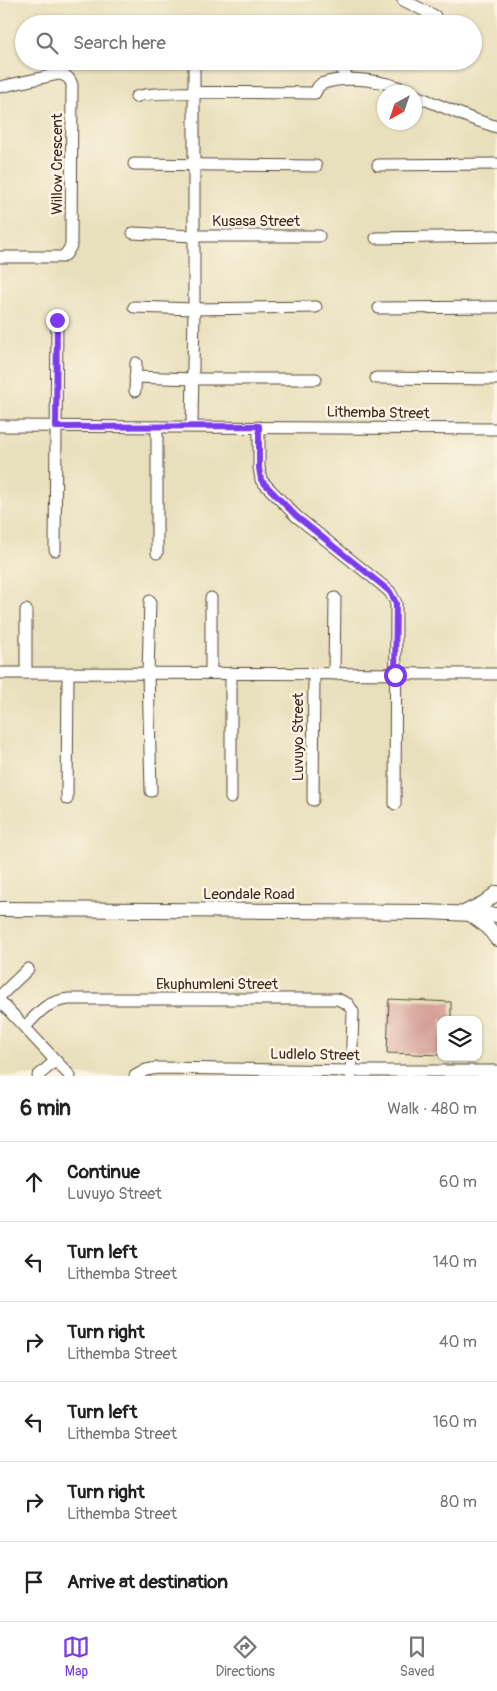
<!DOCTYPE html>
<html lang="en">
<head>
<meta charset="utf-8">
<style>
	body { margin:0; font-family:Pangolin,sans-serif; background:#f6f6f6; color:#222 }
	.controls { position:absolute; right:15px; bottom:15px; display:grid; overflow:hidden; border-radius:10px; box-shadow:0 1px 4px #0004 }
	.controls button { width:45px; height:45px; display:grid; place-items:center; padding:0; border:0; border-bottom:1px solid #e0e0e0; background:#fff; color:#222; font:25px sans-serif }
	.compass { position:absolute; left:377px; top:85px; width:45px; height:45px; border-radius:50%; background:#fff; box-shadow:0 1px 4px #0004; rotate:220deg }
	.stop { position:absolute; width:15px; height:15px; margin:-11px; border:4px solid #7c3aed; border-radius:50%; background:#fff }
	.stop.end { background:#7c3aed; border-color:#fff; box-shadow:0 1px 5px #0008 }
	.list { margin:0; padding:0; list-style:none }
	h2 { display:flex; justify-content:space-between; align-items:center; height:65px; margin:0; padding:0 20px; font-size:21px }
	h2 small { font-size:16px; font-weight:400; color:#767676 }
	.list li { display:grid; grid-template-columns:32px 1fr auto; gap:15px; align-items:center; box-sizing:border-box; height:80px; padding:0 20px; border-top:1px solid #e0e0e0 }
	.list b { display:block; font-size:19px; white-space:nowrap }
	.list p { margin:0; font-size:16px; white-space:nowrap; color:#767676 }
	.list em { font-size:16px; font-style:normal; color:#767676 }
	.icon { flex:none; width:28px; height:28px; fill:none; stroke:currentColor; stroke-width:2; stroke-linecap:round; stroke-linejoin:round }
	.map { position:relative; flex:none; width:497px; height:1076px; overflow:hidden }
	.search { position:absolute; background:#fff; box-shadow:0 1px 4px #0004; left:15px; right:15px; top:15px; height:55px; display:flex; align-items:center; gap:12px; box-sizing:border-box; padding:0 18px; border-radius:28px; color:#767676; font-size:19px }
	.sheet { height:545px; background:#fff }
	nav { display:flex; justify-content:space-around; align-items:center; box-sizing:border-box; height:70px; border-top:1px solid #e0e0e0; background:#fff; font-size:14px; color:#767676 }
	nav a { display:grid; justify-items:center; gap:2px }
	nav .on { color:#7c3aed }
	.map>svg:first-child { display:block }
	.building { fill:#d49d94 }
	.lines { fill:none; stroke-linecap:round; stroke-linejoin:round }
	.minor-casing { stroke:#554536; stroke-width:13 }
	.major-casing { stroke:#554536; stroke-width:16 }
	.minor { stroke:#fff; stroke-width:11 }
	.major { stroke:#fff; stroke-width:14 }
	.route { stroke:#7c3aed; stroke-width:6 }
	.labels { text-anchor:middle; dominant-baseline:central; stroke-width:5; stroke-linejoin:round; paint-order:stroke }
	.street-label { font-size:15px; fill:#3b2a1e; stroke:#fcf5e5 }
</style>
</head>
<body>
<div class="map">
<svg width="497" height="1076" viewBox="0 0 497 1076">
	<rect width="100%" height="100%" fill="#fcf5e5"/>
	<filter id="ink" filterUnits="userSpaceOnUse"><feTurbulence type="fractalNoise" baseFrequency=".02" numOctaves="2"/><feDisplacementMap in="SourceGraphic" scale="10" xChannelSelector="R" yChannelSelector="G"/><feConvolveMatrix kernelMatrix="1 2 1 2 8 2 1 2 1" color-interpolation-filters="sRGB"/></filter>
	<filter id="wash" filterUnits="userSpaceOnUse"><feTurbulence type="fractalNoise" baseFrequency=".0096" numOctaves="4" result="noise"/><feDisplacementMap in="SourceGraphic" scale="20" xChannelSelector="R" yChannelSelector="G"/><feGaussianBlur stdDeviation="1.12" result="paint"/><feColorMatrix in="noise" values="0 0 0 0 0 0 0 0 0 0 0 0 0 0 0 0 0 1.4 0 .05"/><feComposite in="paint" operator="in"/></filter>
	<g filter="url(#wash)">
		<rect width="100%" height="100%" fill="#e8e0bc"/>
		<g id="blocks">
			<!-- building -->
			<polygon class="building" points="389,999 451,1002 451,1020 441,1020 441,1055 387,1053"/>
		</g>
	</g>
	<g filter="url(#ink)">
		<use href="#blocks" fill-opacity="0" stroke="#554536" stroke-width="1"/>
		<g class="lines">
			<!-- minor casing -->
			<g class="minor-casing">
				<g id="minor">
					<polyline points="403,0 435,16"/>
					<polyline points="333,61 338,65 348,78"/>
					<path d="M0 87 59 74C66 75 70 78 72 85L71 246 66 254 62 257H0"/>
					<polyline points="414,95 470,118 497,127"/>
					<path d="M136 97C145 90 292 93 315 93L318 87 321 84C347 75 386 80 410 92"/>
					<polyline points="134,164 316,166"/>
					<polyline points="378,165 497,164"/>
					<polyline points="133,233 193,236 319,236"/>
					<polyline points="376,238 497,236"/>
					<polyline points="134,307 194,309 316,307"/>
					<polyline points="379,308 497,307"/>
					<polyline points="135,377 193,379 316,379"/>
					<polyline points="376,378 497,379"/>
					<polyline points="135,391 136,363"/>
					<polyline points="0,426 497,429"/>
					<polyline points="192,426 194,309 194,61"/>
					<polyline points="259,427 259,467 261,480 296,516 382,585 390,592 396,603 395,804"/>
					<polyline points="55,550 57,320"/>
					<polyline points="157,553 157,427"/>
					<polyline points="150,601 148,673 151,791"/>
					<polyline points="0,673 497,674"/>
					<polyline points="26,673 26,610"/>
					<polyline points="211,673 211,598"/>
					<polyline points="231,673 231,798"/>
					<polyline points="334,674 335,598"/>
					<polyline points="67,799 68,674"/>
					<polyline points="313,800 314,674"/>
					<polyline points="0,996 28,969"/>
					<polyline points="0,1001 70,1076"/>
					<path d="M25 1027C40 1011 46 1002 69 999H337L348 1004 353 1012 351 1076"/>
					<polyline points="38,1076 55,1061"/>
					<polyline points="135,1076 146,1070 158,1068 352,1071 497,1071"/>
				</g>
			</g>
			<!-- major casing -->
			<g class="major-casing">
				<g id="major">
					<polyline points="0,909 426,912 497,915"/>
					<polyline points="466,912 484,903 497,893"/>
					<polyline points="469,913 488,927 497,939"/>
				</g>
			</g>
			<!-- minor -->
			<use href="#minor" class="minor"/>
			<!-- major -->
			<use href="#major" class="major"/>
		</g>
	</g>
	<g class="lines" filter="url(#ink)">
		<!-- route -->
		<polyline class="route" points="57,320 56,427 259,426 259,468 261,480 296,516 382,585 390,592 396,603 395,675"/>
	</g>
	<g class="labels">
		<!-- street labels -->
		<g class="street-label">
			<text transform="translate(57 164) rotate(-90)">Willow Crescent</text>
			<text x="256" y="221">Kusasa Street</text>
			<text transform="translate(378 413) rotate(1)">Lithemba Street</text>
			<text transform="translate(298 737) rotate(-90)">Luvuyo Street</text>
			<text x="249" y="894">Leondale Road</text>
			<text x="217" y="984">Ekuphumleni Street</text>
			<text transform="translate(315 1055) rotate(1)">Ludlelo Street</text>
		</g>
	</g>
</svg>
<div class="controls">
<button><svg class="icon" aria-label="layers" viewBox="0 0 24 24"><path d="M12 4l9 5-9 5-9-5zM3 14l9 5 9-5"/></svg></button>
</div>
<svg class="compass" viewBox="-18 -18 36 36"><path d="M0-13l5 13h-10z" fill="#e53935"/><path d="M0 13l5-13h-10z" fill="#767676"/></svg>
<div class="stop" style="left:395px;top:675px"></div>
<div class="stop end" style="left:57px;top:320px"></div>
<div class="search"><svg class="icon" aria-label="search" viewBox="0 0 24 24"><circle cx="10" cy="10" r="6"/><path d="M15 15l6 6"/></svg>Search here</div>
</div>
<section class="sheet">
<h2>6 min<small>Walk · 480 m</small></h2>
<ul class="list">
<li><svg class="icon" aria-label="ahead" viewBox="0 0 24 24"><path d="M12 20V5M6 11l6-6 6 6"/></svg><div><b>Continue</b><p>Luvuyo Street</p></div><em>60 m</em></li>
<li><svg class="icon" aria-label="left" viewBox="0 0 24 24"><path d="M17 20v-9H6M10 6l-5 5 5 5"/></svg><div><b>Turn left</b><p>Lithemba Street</p></div><em>140 m</em></li>
<li><svg class="icon" aria-label="right" viewBox="0 0 24 24"><path d="M7 20v-9h11M14 6l5 5-5 5"/></svg><div><b>Turn right</b><p>Lithemba Street</p></div><em>40 m</em></li>
<li><svg class="icon" aria-label="left" viewBox="0 0 24 24"><path d="M17 20v-9H6M10 6l-5 5 5 5"/></svg><div><b>Turn left</b><p>Lithemba Street</p></div><em>160 m</em></li>
<li><svg class="icon" aria-label="right" viewBox="0 0 24 24"><path d="M7 20v-9h11M14 6l5 5-5 5"/></svg><div><b>Turn right</b><p>Lithemba Street</p></div><em>80 m</em></li>
<li><svg class="icon" aria-label="arrive" viewBox="0 0 24 24"><path d="M6 21V4h12l-3 4 3 4H6"/></svg><div><b>Arrive at destination</b></div></li>
</ul>
</section>
<nav>
<a class="on"><svg class="icon" aria-label="map" viewBox="0 0 24 24"><path d="M3 6l6-2 6 2 6-2v14l-6 2-6-2-6 2zM9 4v14M15 6v14"/></svg>Map</a>
<a><svg class="icon" aria-label="directions" viewBox="0 0 24 24"><path d="M12 3l9 9-9 9-9-9zM9 14v-3h6M13 9l2 2-2 2"/></svg>Directions</a>
<a><svg class="icon" aria-label="saved" viewBox="0 0 24 24"><path d="M7 4h10v16l-5-4-5 4z"/></svg>Saved</a>
</nav>
</body>
</html>
